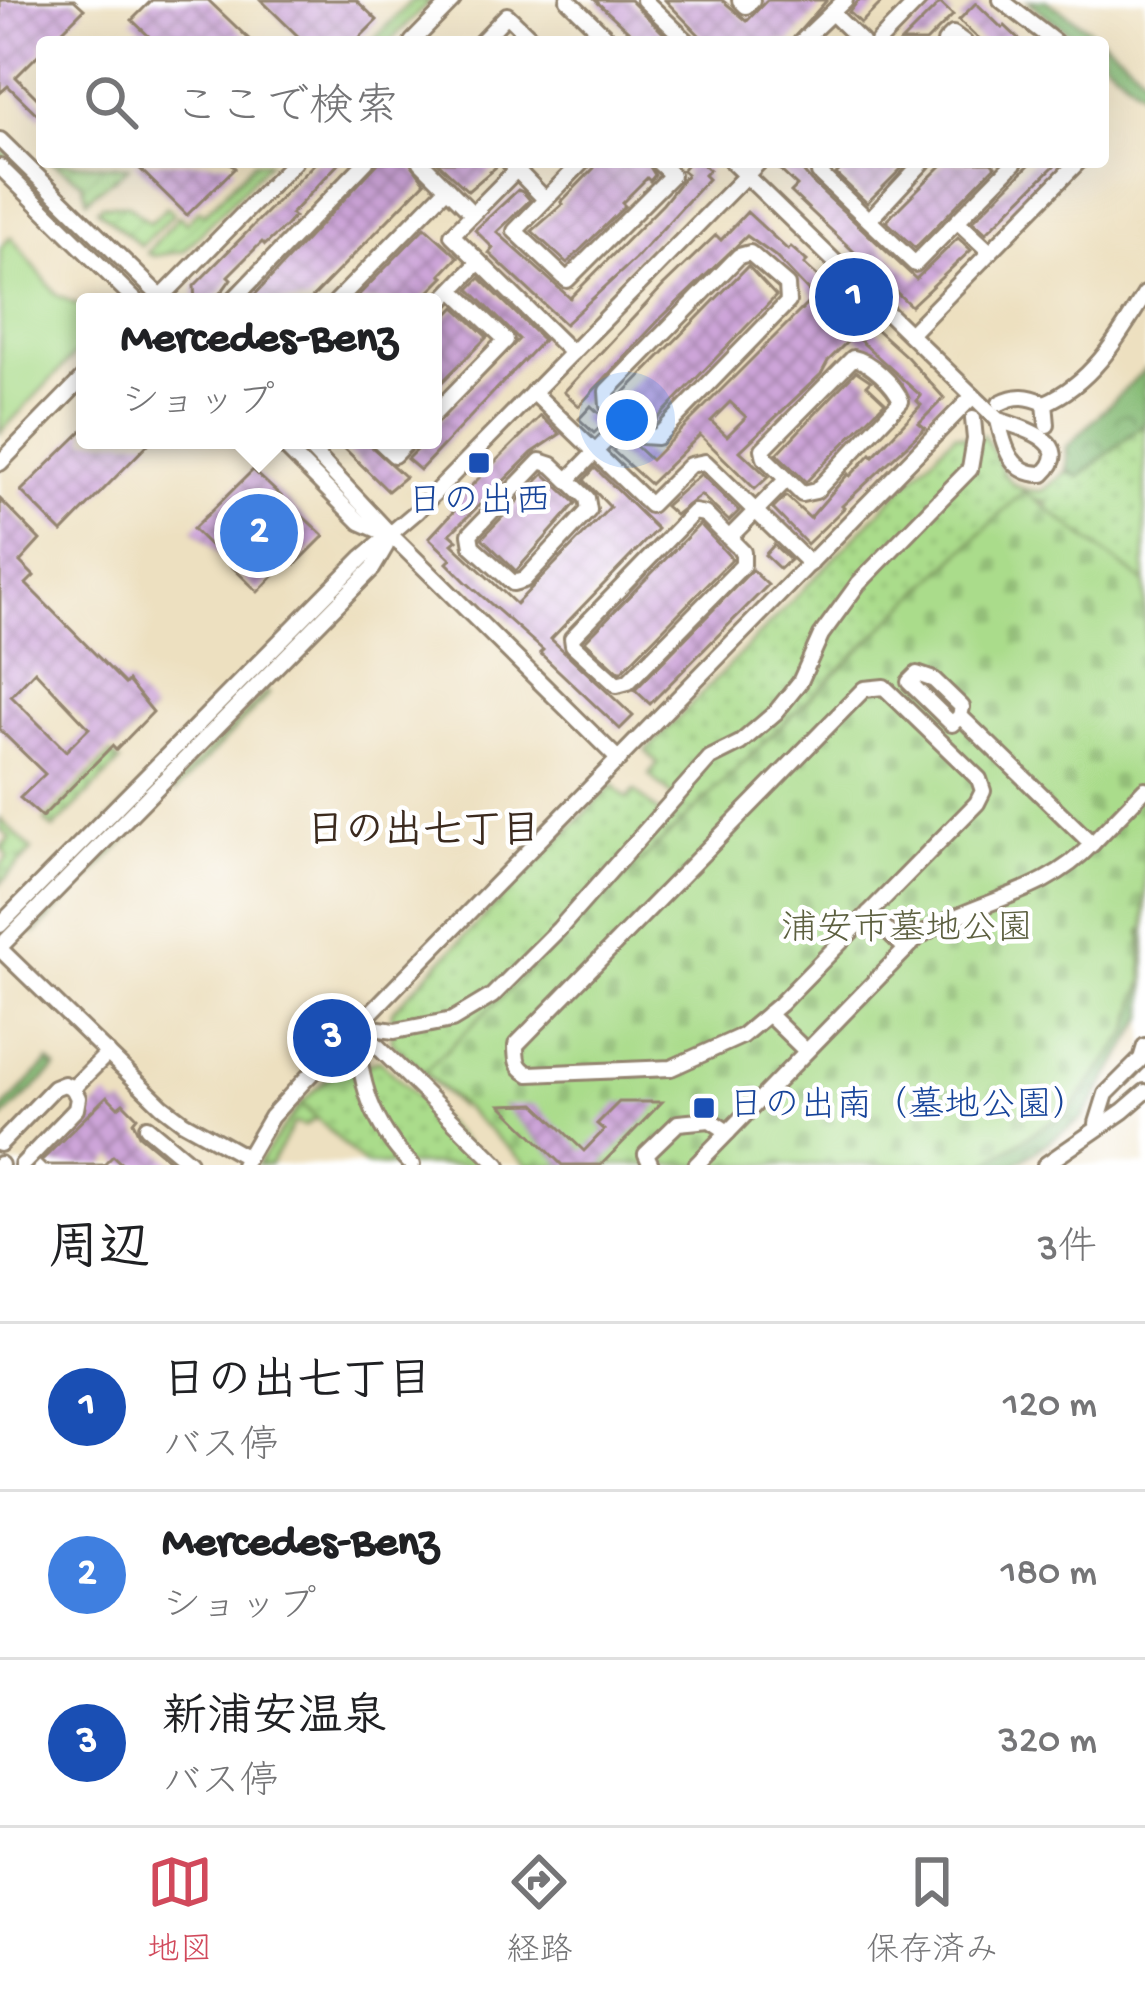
<!DOCTYPE html>
<html lang="ja">
<head>
<meta charset="utf-8">
<style>
	body { margin:0; font-family:"Gochi Hand","Klee One",sans-serif; background:#f6f6f6; color:#202124 }
	.you { position:absolute; left:627px; top:420px; width:42px; height:42px; margin:-30px; border:9px solid #fff; border-radius:50%; background:#1a73e8; box-shadow:0 0 0 18px #1a73e833 }
	.badge { display:grid; place-items:center; width:78px; height:78px; border-radius:50%; background:#d1495b; color:#fff; font-size:39px; font-weight:700 }
	.pin { position:absolute; translate:-50% -50%; border:6px solid #fff; box-shadow:0 3px 12px #0006 }
	.popup { position:absolute; left:76px; top:293px; width:366px; height:156px; box-sizing:border-box; display:grid; place-content:center; border-radius:12px; background:#fff; filter:drop-shadow(0 3px 9px #0005); font-size:39px; white-space:nowrap; color:#757577 }
	.popup b { font-size:45px; color:#202124 }
	.popup::after { content:''; position:absolute; left:50%; top:100%; margin-left:-24px; border:24px solid transparent; border-top-color:#fff }
	.list { margin:0; padding:0; list-style:none }
	h2 { display:flex; justify-content:space-between; align-items:center; height:156px; margin:0; padding:0 48px; font-size:51px }
	h2 small { font-size:39px; font-weight:400; color:#757577 }
	.list li { display:grid; grid-template-columns:78px 1fr auto; gap:36px; align-items:center; box-sizing:border-box; height:168px; padding:0 48px; border-top:3px solid #e0e0e0 }
	.list b { display:block; font-size:45px; white-space:nowrap }
	.list p { margin:0; font-size:39px; white-space:nowrap; color:#757577 }
	.list em { font-size:39px; font-style:normal; color:#757577 }
	.icon { flex:none; width:66px; height:66px; fill:none; stroke:currentColor; stroke-width:2; stroke-linecap:round; stroke-linejoin:round }
	.map { position:relative; flex:none; width:1145px; height:1165px; overflow:hidden }
	.search { position:absolute; background:#fff; box-shadow:0 12px 48px #0002; left:36px; right:36px; top:36px; height:132px; display:flex; align-items:center; gap:30px; box-sizing:border-box; padding:0 42px; border-radius:12px; color:#757577; font-size:45px }
	.sheet { height:660px; background:#fff }
	nav { display:flex; justify-content:space-around; align-items:center; box-sizing:border-box; height:168px; border-top:3px solid #e0e0e0; background:#fff; font-size:33px; color:#757577 }
	nav a { display:grid; justify-items:center; gap:6px }
	nav .on { color:#d1495b }
	.map>svg:first-child { display:block }
	.grass { fill:url(#grass-dots); stroke:#728354; stroke-width:3 }
	.forest { fill:url(#forest-crowns); stroke:#61734a; stroke-width:3 }
	.cemetery { fill:url(#cemetery-stones); stroke:#728354; stroke-width:3 }
	.garden { fill:url(#garden-furrows); stroke:#728354; stroke-width:3 }
	.pitch { fill:#aadc8b; stroke:#728354; stroke-width:3 }
	.building { fill:url(#building-cross-hatch); fill-rule:evenodd }
	.lines { fill:none; stroke-linecap:round; stroke-linejoin:round }
	.minor-casing { stroke:#94856f; stroke-width:20 }
	.minor { stroke:#fff; stroke-width:14 }
	.transit-dot { fill:#1a4fb4; stroke:#fff; stroke-width:4.5 }
	.labels { text-anchor:middle; dominant-baseline:central; stroke-width:9; stroke-linejoin:round; paint-order:stroke }
	.transit-label { font-size:36px; fill:#164399; stroke:#fff }
	.park-label { font-size:36px; fill:#5c5f3f; stroke:#fff }
	.neighbourhood-label { font-size:39px; font-weight:bold; fill:#3b2a1e; stroke:#fff }
</style>
</head>
<body>
<div class="map">
<svg width="1145" height="1165" viewBox="0 0 1145 1165">
	<defs>
		<pattern id="grass-dots" width="8" height="8" patternUnits="userSpaceOnUse" patternTransform="scale(3)"><rect width="8" height="8" fill="#aadc8b"/><path d="M2 2h.1M6 6h.1" fill="none" stroke="#93bd78" stroke-width="1.8" stroke-linecap="round"/></pattern>
		<pattern id="forest-crowns" width="20" height="18" patternUnits="userSpaceOnUse" patternTransform="scale(3)"><rect width="20" height="18" fill="#87bc77"/><path d="M2 6a3 3 0 1 1 6 0M12 15a3 3 0 1 1 6 0" fill="none" stroke="#709961"/></pattern>
		<pattern id="cemetery-stones" width="16" height="16" patternUnits="userSpaceOnUse" patternTransform="scale(3)"><rect width="16" height="16" fill="#aadc8b"/><path d="M2 7V4a2 2 0 0 1 4 0v3zM10 15v-3a2 2 0 0 1 4 0v3z" fill="#93bd78"/></pattern>
		<pattern id="garden-furrows" width="10" height="10" patternUnits="userSpaceOnUse" patternTransform="scale(3)"><rect width="10" height="10" fill="#aadc8b"/><path d="M-1 1l2-2M0 10L10 0M9 11l2-2" fill="none" stroke="#93bd78"/></pattern>
		<pattern id="building-cross-hatch" width="8" height="8" patternUnits="userSpaceOnUse" patternTransform="scale(3)"><rect width="8" height="8" fill="#cda5d9"/><path d="M0 0l8 8M0 8l8-8" fill="none" stroke="#a887af"/></pattern>
	</defs>
	<rect width="100%" height="100%" fill="#fff"/>
	<filter id="ink" filterUnits="userSpaceOnUse"><feTurbulence type="fractalNoise" baseFrequency=".00833" numOctaves="2"/><feDisplacementMap in="SourceGraphic" scale="24" xChannelSelector="R" yChannelSelector="G"/><feConvolveMatrix kernelMatrix="1 2 1 2 8 2 1 2 1" color-interpolation-filters="sRGB"/></filter>
	<filter id="wash" filterUnits="userSpaceOnUse"><feTurbulence type="fractalNoise" baseFrequency=".004" numOctaves="4" result="noise"/><feDisplacementMap in="SourceGraphic" scale="48" xChannelSelector="R" yChannelSelector="G"/><feGaussianBlur stdDeviation="2.7" result="paint"/><feColorMatrix in="noise" values="0 0 0 0 0 0 0 0 0 0 0 0 0 0 0 0 0 1.4 0 .05"/><feComposite in="paint" operator="in"/></filter>
	<g filter="url(#wash)">
		<rect width="100%" height="100%" fill="#ede0c0"/>
		<!-- grass -->
		<g class="grass">
			<polygon points="0,148 50,196 79,235 0,159"/>
			<path d="M1145 423V639L1013 699 1048 502 1035 499 454 1071 458 1106 392 1042V1011L613 785 627 799 635 791 669 822 684 806 649 775 658 764 646 751 955 434 975 439 983 435C1006 464 997 491 1043 491L1067 471 1079 477Z"/>
			<polygon points="318,616 103,839 63,868 278,649"/>
			<polygon points="267,691 269,694 175,792 171,789"/>
			<polygon points="111,754 120,762 53,829 45,821"/>
			<polygon points="155,805 158,808 34,934 32,931"/>
			<polygon points="0,819 32,850 0,884 0,866 8,857 1,847 10,838 0,829"/>
			<polygon points="379,1060 487,1165 365,1165 301,1103 344,1064 365,1065"/>
		</g>
		<!-- forest -->
		<g class="forest">
			<path d="M1045 0C1083 23 1114 46 1145 77V95L1103 59V42H1081L1028 1Z"/>
			<polygon points="1145,369 1145,423 1079,477 1067,471 1067,447"/>
			<polygon points="1145,884 1145,1017 1090,1107 1082,1119 1014,1165 958,1165"/>
			<polygon points="49,1061 56,1068 0,1121 0,1112"/>
		</g>
		<!-- cemetery -->
		<polygon class="cemetery" points="1024,491 1145,583 1145,928 1141,931 1144,979 1129,1032 1071,1109 983,1165 527,1165 424,1072"/>
		<!-- garden -->
		<g class="garden">
			<polygon points="412,0 431,0 389,42 371,42"/>
			<path d="M52 162 129 167C115 180 100 186 87 200L82 182Z"/>
			<polygon points="254,162 269,162 184,251 154,256 147,253 179,216 186,223 199,210 204,214"/>
			<polygon points="102,205 128,205 150,223 167,207 174,213 141,246 97,209"/>
			<polygon points="301,1103 316,1118 305,1126 294,1123 270,1165 257,1165"/>
		</g>
		<!-- pitch -->
		<polygon class="pitch" points="11,237 57,295 85,309 85,344 0,433 0,248"/>
		<g id="blocks">
			<!-- building -->
			<g class="building">
				<polygon points="0,0 74,0 84,9 51,42 42,42 42,51 16,77 42,103 42,119 8,86 0,93"/>
				<polygon points="152,0 208,0 252,42 155,42 132,20"/>
				<polygon points="261,0 356,0 377,20 355,42 304,42"/>
				<polygon points="595,0 630,0 672,42 640,42"/>
				<polygon points="665,0 722,0 747,21 767,0 827,0 790,42 706,42"/>
				<polygon points="859,0 884,0 861,23 849,12"/>
				<polygon points="940,3 953,15 926,42 901,42"/>
				<polygon points="976,3 1002,28 1005,26 1022,42 982,42 959,20"/>
				<polygon points="133,162 229,162 235,168 187,215"/>
				<polygon points="316,162 340,162 291,214 294,217 286,226 265,245 262,242 228,276 231,279 223,290 210,302 195,302 194,286"/>
				<polygon points="379,162 410,162 425,182 308,302 248,302"/>
				<polygon points="437,162 491,162 496,167 468,191"/>
				<polygon points="593,162 647,162 655,175 650,181 647,178 622,203 625,206 567,263 532,231 563,204 561,202 594,168"/>
				<polygon points="689,162 700,162 709,170 704,175 708,179 635,259 565,324 489,253 493,248 475,230 518,190 523,192 530,200 497,232 570,298 663,204 687,174 682,170"/>
				<polygon points="786,162 811,162 802,170 811,181 916,279 958,238 971,250 911,306 791,192 797,186 779,169"/>
				<polygon points="848,162 908,162 867,203 836,174"/>
				<polygon points="945,162 991,162 995,166 915,248 886,221"/>
				<polygon points="1032,162 1058,162 986,233 973,221"/>
				<path d="M747 212 788 250 791 247 807 261 804 264 907 357 944 398 919 423 925 428 842 506 844 508 807 544 773 509 786 496 810 518 848 474 850 476 871 454 873 456 921 405 917 401 921 396 854 335 828 361 821 374 740 451 768 477 755 489 700 435 650 484 613 451 626 437 651 460 814 297 775 256 747 236 661 318 579 406 564 392 663 286 716 235 721 240ZM730 402 746 417 727 436 711 421Z"/>
				<polygon points="425,227 458,257 441,275 444,277 419,302 352,302"/>
				<polygon points="748,266 776,296 661,415 651,425 646,425 619,398"/>
				<polygon points="480,278 543,340 420,470 407,459 419,447 433,440 433,427 519,339 469,289"/>
				<polygon points="455,307 487,337 433,391 433,330"/>
				<polygon points="856,371 871,381 867,385 885,402 806,482 777,454"/>
				<polygon points="591,406 607,421 594,433 579,419"/>
				<polygon points="541,416 560,434 532,453 450,534 457,540 452,544 516,604 610,507 584,480 595,468 657,529 551,639 633,716 620,729 540,653 543,650 466,582 447,563 451,559 429,538 454,511 450,507"/>
				<polygon points="85,428 85,440 152,440 62,532 21,491"/>
				<polygon points="336,440 364,440 405,477 388,491"/>
				<polygon points="253,470 324,536 296,564 287,562 258,592 193,529"/>
				<polygon points="544,474 576,503 516,571 482,538"/>
				<polygon points="701,474 739,511 729,521 701,495 675,515 665,506"/>
				<path d="M0 499 40 540 20 562 34 576 26 584 125 684 128 681 153 712 116 750 112 746 42 817 20 798 45 774 0 730ZM35 671 89 728 66 751 11 696Z"/>
				<polygon points="700,524 732,559 620,673 585,641"/>
				<polygon points="774,545 790,560 780,569 765,555"/>
				<polygon points="752,570 768,585 650,704 635,690"/>
				<polygon points="107,1096 118,1107 123,1103 137,1117 133,1122 139,1135 175,1165 123,1165 113,1156 104,1165 45,1165 41,1161"/>
				<polygon points="619,1102 662,1102 601,1165 562,1165 501,1105 535,1104 584,1151 604,1130 597,1124"/>
			</g>
		</g>
	</g>
	<g filter="url(#ink)">
		<use href="#blocks" fill-opacity="0" stroke="#94856f" stroke-width="3"/>
		<g class="lines">
			<!-- minor casing -->
			<g class="minor-casing">
				<g id="minor">
					<polyline points="568,0 611,42"/>
					<polyline points="644,0 688,42"/>
					<polyline points="740,0 746,6 752,0"/>
					<polyline points="1001,0 1055,42"/>
					<polyline points="832,13 862,42"/>
					<polyline points="412,42 453,0"/>
					<polyline points="481,42 507,15 535,42"/>
					<polyline points="801,42 845,0"/>
					<polyline points="878,42 919,0"/>
					<polyline points="945,42 953,34 964,42"/>
					<polyline points="0,140 166,302"/>
					<polyline points="421,162 472,213"/>
					<polyline points="509,162 545,199"/>
					<polyline points="524,162 452,235 572,353"/>
					<polyline points="582,162 515,231 567,280 672,175 658,162"/>
					<path d="M732 162 998 420C1021 427 1077 443 1043 474 1011 475 1004 447 998 420"/>
					<polyline points="829,162 819,173 915,264 1015,162"/>
					<polyline points="0,167 137,302"/>
					<polyline points="869,220 923,162"/>
					<polyline points="958,222 990,252"/>
					<polygon points="750,253 787,285 788,302 657,437 641,436 608,406 607,391 739,256"/>
					<polyline points="157,302 294,162"/>
					<polyline points="237,302 234,299 366,162"/>
					<polyline points="336,302 447,188"/>
					<polyline points="433,310 479,262"/>
					<polyline points="910,334 1078,162"/>
					<path d="M853 358C870 361 895 385 901 401L816 491 802 494 765 458 763 449Z"/>
					<polyline points="533,392 650,505 690,465 705,462 810,564"/>
					<path d="M1000 403C1017 394 1028 396 1045 403 1093 382 1119 336 1145 294"/>
					<polyline points="1045,403 1047,425"/>
					<polyline points="433,415 506,340 453,290"/>
					<polyline points="278,440 360,522 387,534"/>
					<polyline points="302,440 392,536 619,760"/>
					<polyline points="378,440 394,455 409,440"/>
					<polygon points="540,461 552,465 587,498 589,510 524,580 513,583 472,546 470,534"/>
					<polyline points="0,463 85,376"/>
					<polyline points="568,480 624,422"/>
					<polygon points="694,512 705,514 743,552 743,565 628,682 617,685 573,645 572,638"/>
					<polyline points="729,538 786,480"/>
					<path d="M884 687 979 779 983 791 977 803 780 1004 742 1036 671 1068 529 1074C516 1067 516 1059 516 1045L864 689Z"/>
					<polyline points="1092,844 1145,789"/>
					<polyline points="869,913 906,949"/>
					<polyline points="0,925 363,557 416,512 759,162"/>
					<polyline points="0,947 373,568 386,546"/>
					<polyline points="0,949 162,1106 183,1122 246,1157"/>
					<polyline points="768,1014 806,1051"/>
					<polyline points="357,1026 395,1031 452,1020 492,996 559,929 710,758 740,743 775,713 800,682 821,635 858,584 970,469 975,439 973,419"/>
					<polyline points="357,1026 498,1165"/>
					<path d="M357 1026C358 1080 372 1126 412 1165"/>
					<polyline points="73,1088 108,1053"/>
					<polyline points="1097,1123 1106,1094 1141,1059 1145,1046"/>
					<polyline points="147,1127 189,1162"/>
					<polyline points="0,1144 54,1088 64,1084 73,1088 78,1098 76,1109 22,1165"/>
					<polyline points="0,1164 1,1165"/>
					<polyline points="243,1165 271,1117 304,1081 973,396"/>
					<polyline points="651,1165 646,1154 678,1123 710,1120 728,1132"/>
					<path d="M696 1165 917 938C977 898 1041 898 1092 844L960 716 962 707 934 680 917 674 909 682 952 724 960 716"/>
					<polyline points="1045,1165 1123,1111 1145,1092"/>
				</g>
			</g>
			<!-- minor -->
			<use href="#minor" class="minor"/>
		</g>
	</g>
	<!-- markers -->
	<g class="transit-dot">
		<rect x="467" y="451" width="24" height="24" rx="6"/>
		<rect x="692" y="1096" width="24" height="24" rx="6"/>
	</g>
	<g class="labels">
		<!-- transit labels -->
		<g class="transit-label">
			<text x="479" y="504">日の出西</text>
			<text x="728" y="1108" text-anchor="start">日の出南（墓地公園）</text>
		</g>
		<!-- park labels -->
		<g class="park-label">
			<text x="907" y="931">浦安市墓地公園</text>
		</g>
		<!-- neighbourhood labels -->
		<g class="neighbourhood-label">
			<text x="423" y="834">日の出七丁目</text>
		</g>
	</g>
</svg>
<div class="you"></div>
<div class="pin badge" style="left:854px;top:297px;background:#1a4fb4">1</div>
<div class="pin badge" style="left:259px;top:533px;background:#3f7fe0">2</div>
<div class="popup"><b>Mercedes-Benz</b>ショップ</div>
<div class="pin badge" style="left:332px;top:1038px;background:#1a4fb4">3</div>
<div class="search"><svg class="icon" aria-label="search" viewBox="0 0 24 24"><circle cx="10" cy="10" r="6"/><path d="M15 15l6 6"/></svg>ここで検索</div>
</div>
<section class="sheet">
<h2>周辺<small>3件</small></h2>
<ul class="list">
<li><span class="badge" style="background:#1a4fb4">1</span><div><b>日の出七丁目</b><p>バス停</p></div><em>120 m</em></li>
<li><span class="badge" style="background:#3f7fe0">2</span><div><b>Mercedes-Benz</b><p>ショップ</p></div><em>180 m</em></li>
<li><span class="badge" style="background:#1a4fb4">3</span><div><b>新浦安温泉</b><p>バス停</p></div><em>320 m</em></li>
</ul>
</section>
<nav>
<a class="on"><svg class="icon" aria-label="map" viewBox="0 0 24 24"><path d="M3 6l6-2 6 2 6-2v14l-6 2-6-2-6 2zM9 4v14M15 6v14"/></svg>地図</a>
<a><svg class="icon" aria-label="directions" viewBox="0 0 24 24"><path d="M12 3l9 9-9 9-9-9zM9 14v-3h6M13 9l2 2-2 2"/></svg>経路</a>
<a><svg class="icon" aria-label="saved" viewBox="0 0 24 24"><path d="M7 4h10v16l-5-4-5 4z"/></svg>保存済み</a>
</nav>
</body>
</html>
